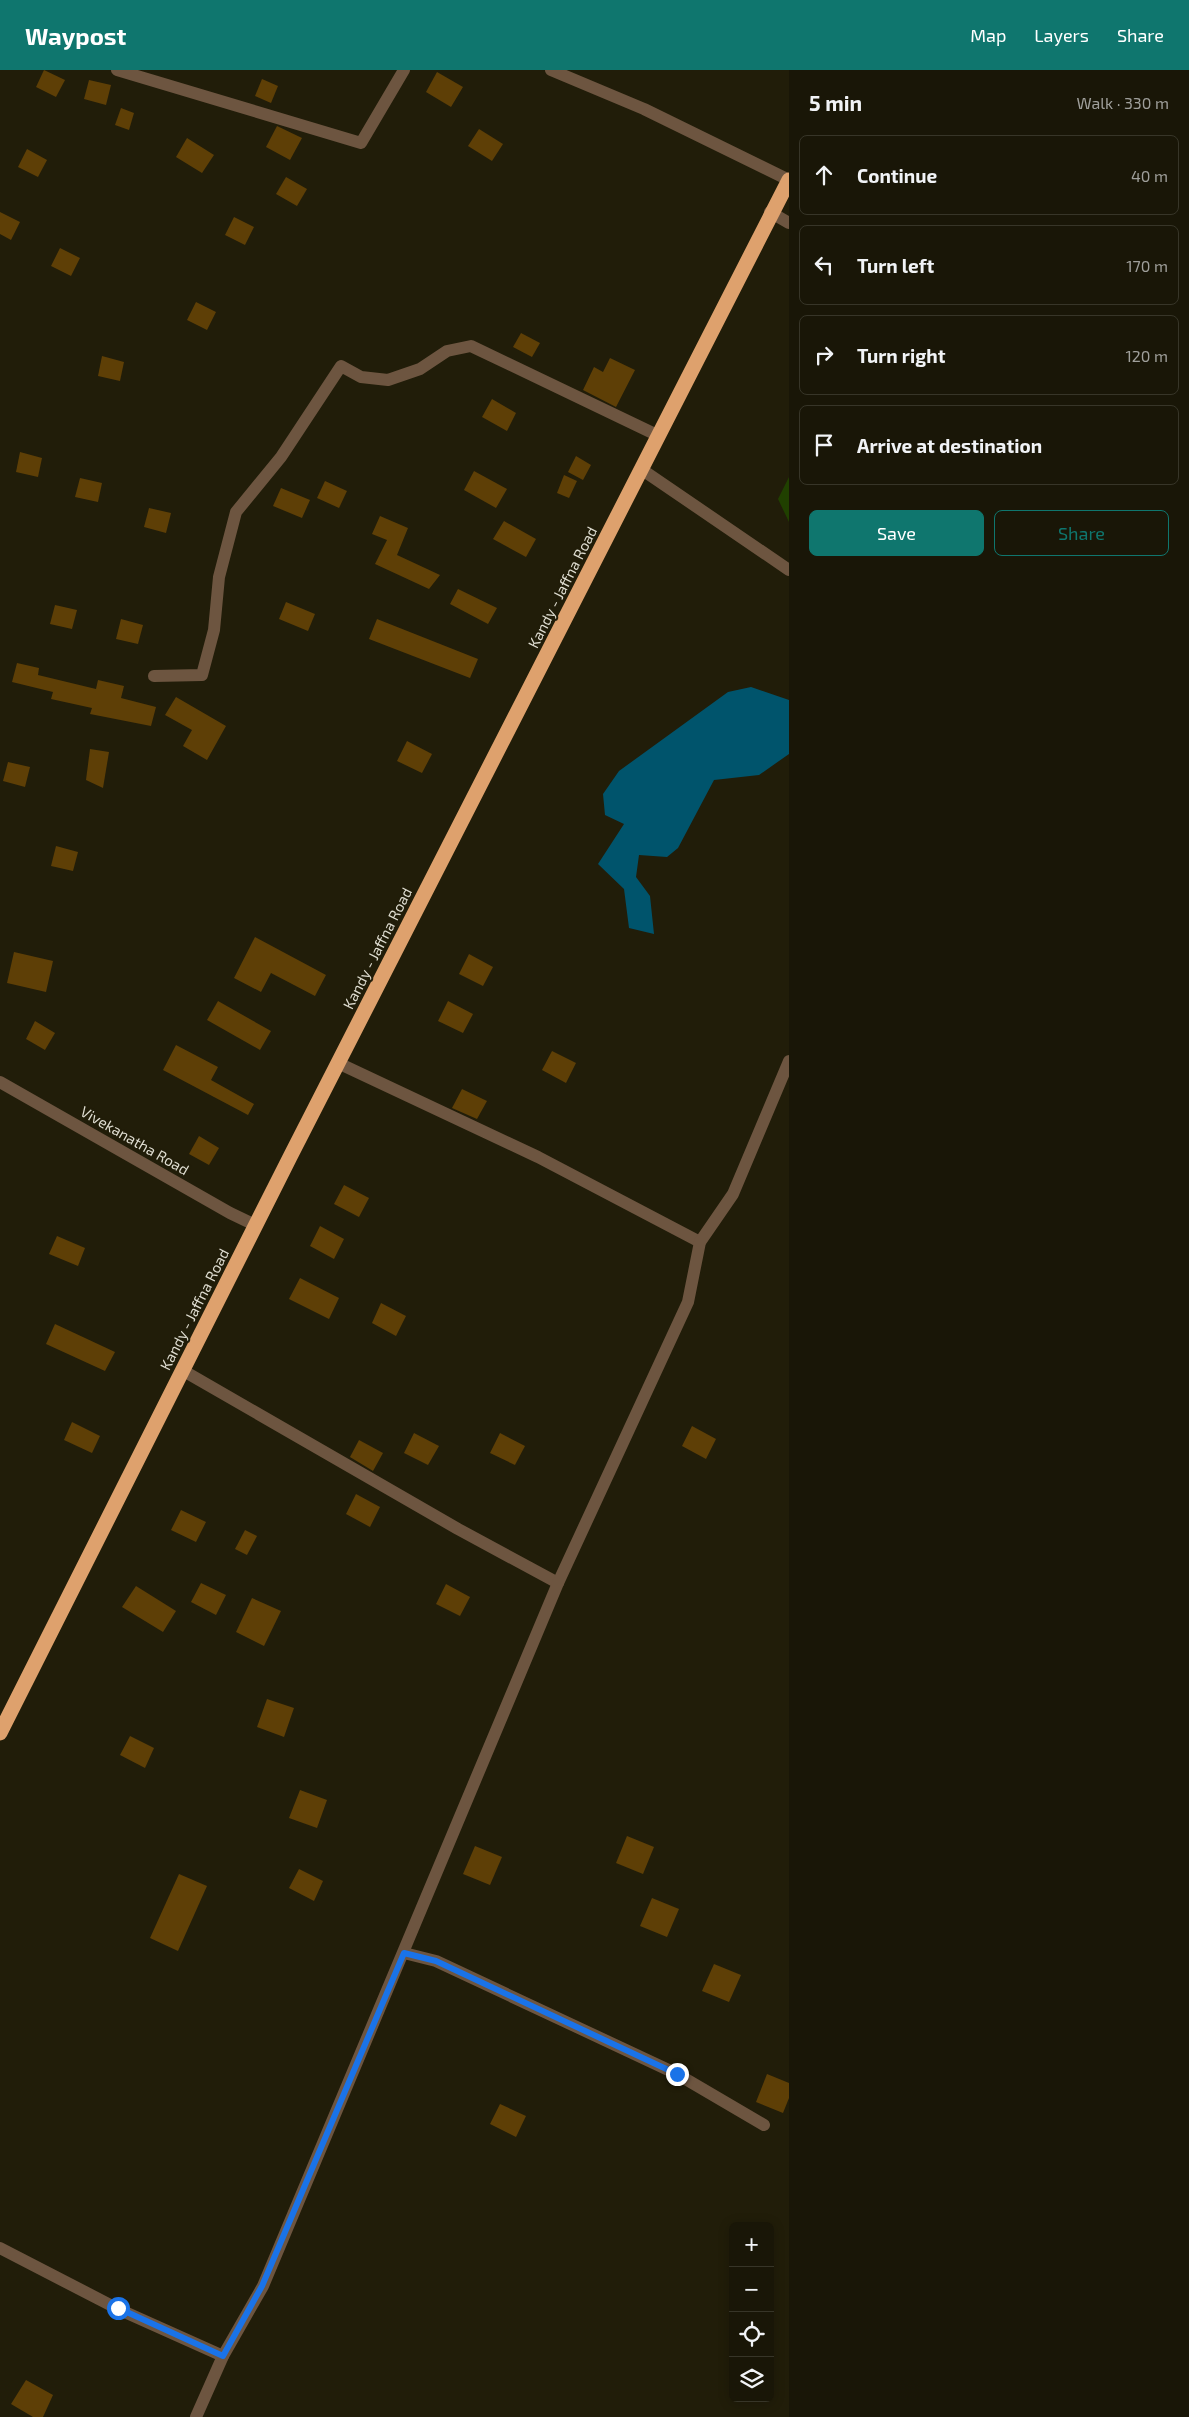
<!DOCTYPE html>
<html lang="en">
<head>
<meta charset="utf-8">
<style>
	body { margin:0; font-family:"Exo 2",sans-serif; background:#221f11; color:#f1f3f6 }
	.controls { position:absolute; right:15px; bottom:15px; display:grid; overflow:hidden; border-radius:8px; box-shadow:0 2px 12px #0003 }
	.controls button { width:45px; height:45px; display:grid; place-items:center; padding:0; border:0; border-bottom:1px solid #373528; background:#191607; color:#f1f3f6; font:25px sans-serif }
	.stop { position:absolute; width:15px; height:15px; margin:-11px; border:4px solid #1a73e8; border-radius:50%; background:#fff }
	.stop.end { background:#1a73e8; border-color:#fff; box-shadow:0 1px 5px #0008 }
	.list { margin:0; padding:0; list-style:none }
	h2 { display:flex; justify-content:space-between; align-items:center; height:65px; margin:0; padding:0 20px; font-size:21px }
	h2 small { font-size:16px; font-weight:400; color:#9f9f9b }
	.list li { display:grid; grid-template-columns:32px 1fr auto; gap:15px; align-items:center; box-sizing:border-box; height:80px; margin:0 10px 10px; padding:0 10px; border:1px solid #373528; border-radius:8px }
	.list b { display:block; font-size:19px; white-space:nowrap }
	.list em { font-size:16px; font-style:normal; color:#9f9f9b }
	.actions { display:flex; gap:10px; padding:15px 20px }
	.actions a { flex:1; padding:11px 0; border:1px solid #0f766e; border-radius:8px; text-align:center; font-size:18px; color:#0f766e }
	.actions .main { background:#0f766e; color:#fff }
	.icon { flex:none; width:28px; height:28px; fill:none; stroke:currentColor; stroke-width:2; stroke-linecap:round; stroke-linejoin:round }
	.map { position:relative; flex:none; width:789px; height:2347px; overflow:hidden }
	header { display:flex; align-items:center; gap:30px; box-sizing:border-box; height:70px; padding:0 25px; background:#0f766e; color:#fff }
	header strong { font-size:24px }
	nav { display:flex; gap:28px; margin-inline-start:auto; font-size:18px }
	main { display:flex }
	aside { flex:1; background:#191607 }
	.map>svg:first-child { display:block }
	.green { fill:#204000 }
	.water { fill:#00546c }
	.building { fill:#5e3f06 }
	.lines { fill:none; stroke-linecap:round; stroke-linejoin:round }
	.street { stroke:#6d5540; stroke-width:12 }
	.highway { stroke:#dea16d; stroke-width:15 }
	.route { stroke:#1a73e8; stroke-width:6 }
	.labels { text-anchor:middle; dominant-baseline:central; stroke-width:4; stroke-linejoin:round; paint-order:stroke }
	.street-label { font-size:15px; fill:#dfddd1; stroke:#211d09 }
</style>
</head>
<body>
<header>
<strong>Waypost</strong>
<nav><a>Map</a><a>Layers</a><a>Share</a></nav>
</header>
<main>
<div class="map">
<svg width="789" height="2347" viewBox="0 0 789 2347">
	<rect width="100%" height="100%" fill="#211d09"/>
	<!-- green -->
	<polygon class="green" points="789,407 789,452 778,429"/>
	<!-- water -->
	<polygon class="water" points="751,617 789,630 789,684 759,705 714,710 678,778 667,787 639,785 636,807 650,826 654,864 629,858 624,819 598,794 624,754 605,745 603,724 619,701 728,622"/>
	<!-- building -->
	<g class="building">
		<polygon points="44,0 65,10 56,27 36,17"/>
		<polygon points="437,2 463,17 451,37 426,22"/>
		<polygon points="262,9 278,16 271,33 255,26"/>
		<polygon points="89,10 111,15 106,35 84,29"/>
		<polygon points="121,38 134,43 129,60 115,55"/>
		<polygon points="277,56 302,68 290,90 266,77"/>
		<polygon points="479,59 503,74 492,91 468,76"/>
		<polygon points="187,68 214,85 202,103 176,87"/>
		<polygon points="27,79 47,90 38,107 18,97"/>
		<polygon points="286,107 307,119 297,136 276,124"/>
		<polygon points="0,142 20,152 11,170 0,164"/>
		<polygon points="234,147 254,157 245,175 225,165"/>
		<polygon points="60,178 80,188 71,206 51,196"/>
		<polygon points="196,232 216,242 207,260 187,250"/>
		<polygon points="521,263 540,273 532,287 513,277"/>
		<polygon points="102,286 124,292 120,311 98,306"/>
		<polygon points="610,288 635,300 616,337 583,320 594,297 603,302"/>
		<polygon points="492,329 516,343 507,361 482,347"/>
		<polygon points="20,382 42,388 38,407 16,402"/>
		<polygon points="576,386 591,395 583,410 568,402"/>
		<polygon points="474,401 507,419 496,438 464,420"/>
		<polygon points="564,405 577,411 569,428 557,423"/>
		<polygon points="80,408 102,413 98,432 75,427"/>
		<polygon points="325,411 347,421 339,438 317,428"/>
		<polygon points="281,418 310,430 302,448 273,436"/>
		<polygon points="149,438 171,443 166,463 144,457"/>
		<polygon points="380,446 408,458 397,485 440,505 429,519 375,494 387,470 372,464"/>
		<polygon points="504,451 536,469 526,487 493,469"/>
		<polygon points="458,519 497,538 488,554 450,534"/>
		<polygon points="286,532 315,544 308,561 279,549"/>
		<polygon points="55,535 77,540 72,559 50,554"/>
		<polygon points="121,549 143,555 138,574 116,569"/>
		<polygon points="377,549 478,589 470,608 369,569"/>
		<polygon points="17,593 39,598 38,605 96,619 98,610 124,616 121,628 156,637 151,656 90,644 92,638 51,629 53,622 12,612"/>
		<polygon points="176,627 226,656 207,690 183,676 192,660 165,645"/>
		<polygon points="407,671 432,684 422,703 397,691"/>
		<polygon points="90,679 109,682 103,718 86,710"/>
		<polygon points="8,692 30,697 25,717 3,711"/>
		<polygon points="56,776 78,782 73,801 51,796"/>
		<polygon points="255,867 326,905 315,926 271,903 261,922 234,908"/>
		<polygon points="14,882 53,891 46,922 7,913"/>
		<polygon points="469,884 493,897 483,916 459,904"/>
		<polygon points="218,931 271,961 260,980 207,950"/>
		<polygon points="448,931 473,944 463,963 438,951"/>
		<polygon points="35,951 55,963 45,980 26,969"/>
		<polygon points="176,975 218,997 211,1010 254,1034 248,1045 163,1000"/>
		<polygon points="552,981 576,993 566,1013 542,1000"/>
		<polygon points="462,1019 487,1031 477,1049 452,1038"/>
		<polygon points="199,1066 219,1078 209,1095 189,1084"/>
		<polygon points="344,1115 369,1128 359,1147 334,1134"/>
		<polygon points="320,1156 344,1169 334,1189 310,1176"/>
		<polygon points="57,1166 85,1178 78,1196 49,1184"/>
		<polygon points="300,1208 339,1228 329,1249 289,1229"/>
		<polygon points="381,1233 406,1246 396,1266 372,1253"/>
		<polygon points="55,1254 115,1282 105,1301 46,1274"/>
		<polygon points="72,1352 100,1366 92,1383 64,1370"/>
		<polygon points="692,1356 716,1369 706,1389 682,1376"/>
		<polygon points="414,1363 439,1376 428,1395 404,1383"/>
		<polygon points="500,1363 525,1376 515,1395 490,1383"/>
		<polygon points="359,1370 383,1383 373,1401 350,1387"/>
		<polygon points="356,1424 380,1437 370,1457 346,1444"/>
		<polygon points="181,1440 206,1452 196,1472 171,1460"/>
		<polygon points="245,1460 257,1466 247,1485 235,1479"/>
		<polygon points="201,1513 226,1525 216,1545 191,1532"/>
		<polygon points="446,1514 470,1527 460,1546 436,1534"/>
		<polygon points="136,1516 176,1541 163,1562 122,1537"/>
		<polygon points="252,1528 281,1541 264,1576 236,1562"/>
		<polygon points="267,1629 294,1638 284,1667 257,1657"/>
		<polygon points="130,1666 154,1678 145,1698 120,1685"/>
		<polygon points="300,1720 327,1730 317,1758 289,1748"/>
		<polygon points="627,1766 654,1777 643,1804 616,1793"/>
		<polygon points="475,1776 502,1787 490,1815 463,1804"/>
		<polygon points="299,1799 323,1811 314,1831 289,1818"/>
		<polygon points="179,1804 207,1816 178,1881 150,1868"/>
		<polygon points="652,1828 679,1839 667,1867 640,1856"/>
		<polygon points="714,1894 741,1905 729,1932 702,1921"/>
		<polygon points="767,2004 789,2013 789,2028 783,2043 756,2032"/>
		<polygon points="500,2034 526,2046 516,2067 490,2054"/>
		<polygon points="26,2310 53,2325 43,2347 33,2347 11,2334"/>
	</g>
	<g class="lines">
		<!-- street -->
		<g class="street">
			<polyline points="117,0 361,73 404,0"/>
			<polyline points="551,0 644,39 789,110"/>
			<polyline points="770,142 789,153"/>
			<polyline points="641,399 789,500"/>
			<polyline points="154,606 202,605 214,560 219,507 236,442 281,387 341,296 361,307 388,310 420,299 447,281 471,276 659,366"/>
			<polyline points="338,993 538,1087 700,1172"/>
			<polyline points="0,1012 230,1143 255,1155"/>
			<polyline points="182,1300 458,1459 558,1513"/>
			<polyline points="404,1883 436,1891 677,2004 764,2055"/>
			<polyline points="0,2178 118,2239 223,2286"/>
			<polyline points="196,2347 223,2286 263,2216 558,1513 688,1232 700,1172 733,1124 789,991"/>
		</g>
		<!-- highway -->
		<polyline class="highway" points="0,1663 290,1087 789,110"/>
	</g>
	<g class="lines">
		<!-- route -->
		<polyline class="route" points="118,2238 223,2286 262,2216 404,1883 436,1891 677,2004"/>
	</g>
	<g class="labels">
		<!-- street labels -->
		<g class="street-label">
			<text transform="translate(562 517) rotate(-63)">Kandy - Jaffna Road</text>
			<text transform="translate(377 878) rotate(-63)">Kandy - Jaffna Road</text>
			<text transform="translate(135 1070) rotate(30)">Vivekanatha Road</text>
			<text transform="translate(194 1239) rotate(-63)">Kandy - Jaffna Road</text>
		</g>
	</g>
</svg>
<div class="controls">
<button>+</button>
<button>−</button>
<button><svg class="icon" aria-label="locate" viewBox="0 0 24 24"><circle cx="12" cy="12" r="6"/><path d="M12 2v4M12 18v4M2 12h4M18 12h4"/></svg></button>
<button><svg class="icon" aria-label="layers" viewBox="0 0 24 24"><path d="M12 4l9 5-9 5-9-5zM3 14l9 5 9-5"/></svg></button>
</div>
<div class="stop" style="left:118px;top:2238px"></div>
<div class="stop end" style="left:677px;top:2004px"></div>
</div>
<aside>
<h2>5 min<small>Walk · 330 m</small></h2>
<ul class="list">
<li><svg class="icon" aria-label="ahead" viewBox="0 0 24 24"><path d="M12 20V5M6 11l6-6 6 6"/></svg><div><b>Continue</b></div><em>40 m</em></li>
<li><svg class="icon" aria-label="left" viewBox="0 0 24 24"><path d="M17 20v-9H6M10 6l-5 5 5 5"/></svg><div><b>Turn left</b></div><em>170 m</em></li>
<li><svg class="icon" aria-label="right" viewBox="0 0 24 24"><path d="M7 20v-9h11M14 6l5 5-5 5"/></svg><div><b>Turn right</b></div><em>120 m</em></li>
<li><svg class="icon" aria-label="arrive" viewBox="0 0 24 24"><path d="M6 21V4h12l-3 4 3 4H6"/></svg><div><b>Arrive at destination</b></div></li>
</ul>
<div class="actions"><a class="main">Save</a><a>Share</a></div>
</aside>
</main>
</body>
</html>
